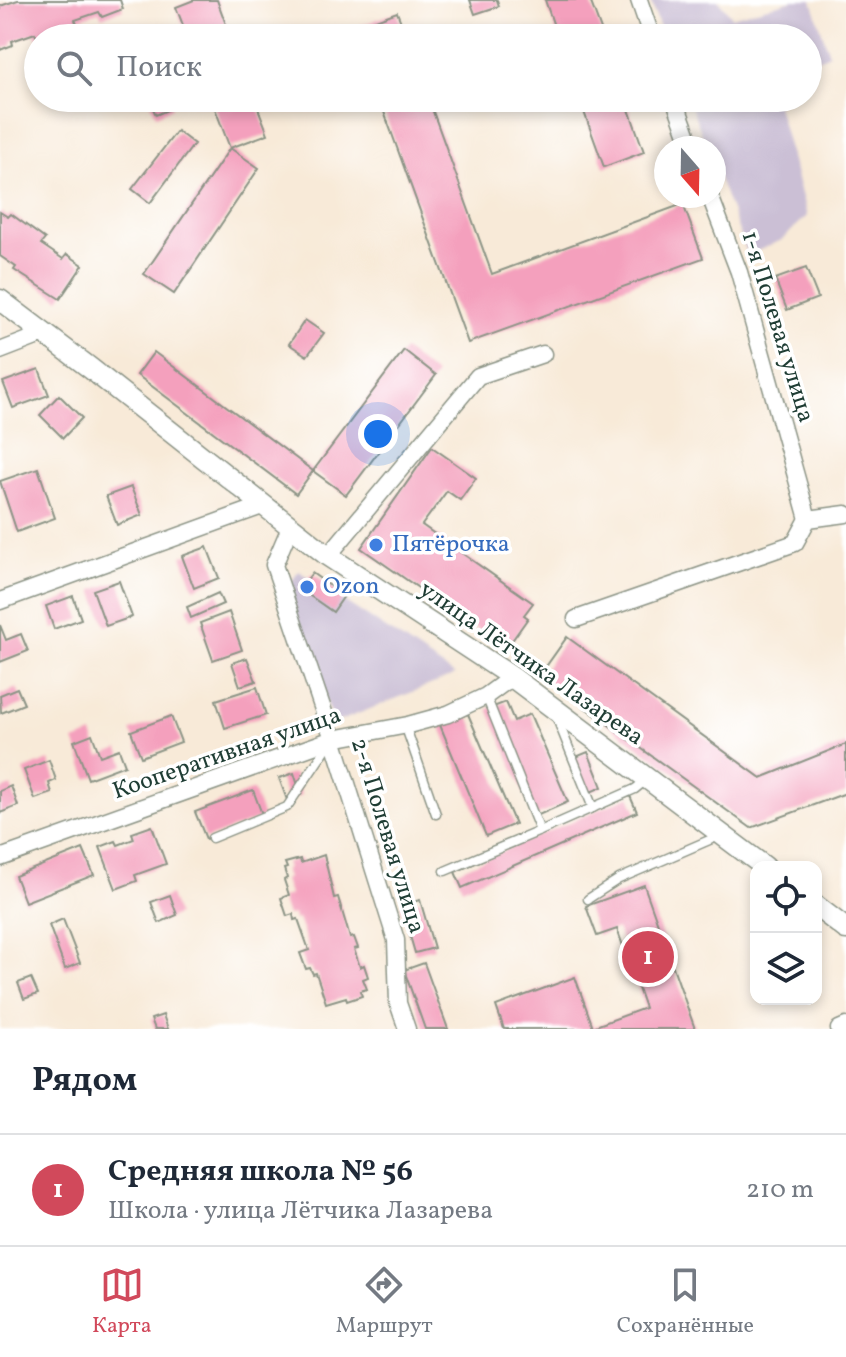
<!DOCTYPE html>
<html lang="ru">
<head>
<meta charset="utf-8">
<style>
	body { margin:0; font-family:Vollkorn,serif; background:#f6f6f7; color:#1f2937 }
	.controls { position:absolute; right:24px; bottom:24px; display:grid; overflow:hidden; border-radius:16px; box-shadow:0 4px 12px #0003 }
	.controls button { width:72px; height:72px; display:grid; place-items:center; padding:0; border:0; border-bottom:2px solid #e0e1e3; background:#fff; color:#1f2937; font:40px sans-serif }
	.compass { position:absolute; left:654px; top:136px; width:72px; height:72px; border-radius:50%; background:#fff; box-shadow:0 4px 12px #0003; rotate:160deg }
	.you { position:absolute; left:378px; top:434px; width:28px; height:28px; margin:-20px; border:6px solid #fff; border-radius:50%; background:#1a73e8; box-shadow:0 0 0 12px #1a73e833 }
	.badge { display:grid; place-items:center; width:52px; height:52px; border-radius:50%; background:#d1495b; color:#fff; font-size:26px; font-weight:700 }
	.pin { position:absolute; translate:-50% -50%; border:4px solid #fff; box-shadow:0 2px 8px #0006 }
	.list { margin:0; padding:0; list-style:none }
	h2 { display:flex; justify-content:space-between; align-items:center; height:104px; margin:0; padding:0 32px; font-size:34px }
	h2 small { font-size:26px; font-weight:400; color:#747a83 }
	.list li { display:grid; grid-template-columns:52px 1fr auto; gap:24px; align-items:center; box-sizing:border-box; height:112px; padding:0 32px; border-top:2px solid #e0e1e3 }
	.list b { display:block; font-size:30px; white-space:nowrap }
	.list p { margin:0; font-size:26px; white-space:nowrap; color:#747a83 }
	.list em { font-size:26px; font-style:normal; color:#747a83 }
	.icon { flex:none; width:44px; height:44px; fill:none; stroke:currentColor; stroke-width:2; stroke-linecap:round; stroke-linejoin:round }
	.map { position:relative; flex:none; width:846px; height:1029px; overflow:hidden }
	.search { position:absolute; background:#fff; box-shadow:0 4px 12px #0003; left:24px; right:24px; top:24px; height:88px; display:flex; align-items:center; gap:20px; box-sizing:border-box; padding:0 28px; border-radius:44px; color:#747a83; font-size:30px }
	.sheet { height:216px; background:#fff }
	nav { display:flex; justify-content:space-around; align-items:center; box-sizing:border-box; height:112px; border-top:2px solid #e0e1e3; background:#fff; font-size:22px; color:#747a83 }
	nav a { display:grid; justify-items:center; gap:4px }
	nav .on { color:#d1495b }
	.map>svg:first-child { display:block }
	.industrial { fill:#cbbfd5 }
	.building { fill:#f4a0bd }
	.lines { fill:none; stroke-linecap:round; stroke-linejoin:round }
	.service-casing { stroke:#8c9486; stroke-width:11 }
	.minor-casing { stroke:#8c9486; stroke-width:19 }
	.tertiary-casing { stroke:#8c9486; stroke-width:23 }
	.service { stroke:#fff; stroke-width:8 }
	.minor { stroke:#fff; stroke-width:16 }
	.tertiary { stroke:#fff; stroke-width:20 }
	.shop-dot { fill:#3f7fe0; stroke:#fff; stroke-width:3 }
	.labels { text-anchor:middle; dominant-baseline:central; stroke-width:7; stroke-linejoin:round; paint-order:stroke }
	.street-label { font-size:24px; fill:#1f3d34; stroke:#fff }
	.shop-label { font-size:24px; fill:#366cbe; stroke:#fff; text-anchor:start }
</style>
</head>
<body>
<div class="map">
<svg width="846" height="1029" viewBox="0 0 846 1029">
	<rect width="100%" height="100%" fill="#fff"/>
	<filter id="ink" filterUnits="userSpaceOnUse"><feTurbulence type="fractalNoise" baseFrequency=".0125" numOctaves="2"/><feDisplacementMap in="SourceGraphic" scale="16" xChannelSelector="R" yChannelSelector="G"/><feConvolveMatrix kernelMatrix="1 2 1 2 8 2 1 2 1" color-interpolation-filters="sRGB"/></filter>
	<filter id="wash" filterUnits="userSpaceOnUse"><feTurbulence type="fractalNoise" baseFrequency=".006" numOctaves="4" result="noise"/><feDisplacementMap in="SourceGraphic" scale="32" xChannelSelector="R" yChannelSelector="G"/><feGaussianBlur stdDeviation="1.8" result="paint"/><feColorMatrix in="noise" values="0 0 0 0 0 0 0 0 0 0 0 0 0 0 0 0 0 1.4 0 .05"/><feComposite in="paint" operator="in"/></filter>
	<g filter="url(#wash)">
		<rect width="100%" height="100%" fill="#f8ead8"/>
		<!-- industrial -->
		<g class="industrial">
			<polygon points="650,0 718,0 732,17 793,0 812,0 829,54 808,64 808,38 664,38"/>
			<polygon points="688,98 775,98 807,216 782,240 748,255 714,166 714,148 707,148"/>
			<polygon points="299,571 455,675 335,723 282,595"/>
		</g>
		<g id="blocks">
			<!-- building -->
			<g class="building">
				<polygon points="18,0 120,0 123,9 102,17 99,12 75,20 78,26 43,38 37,38 35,33 12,41 13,45 0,50 0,6"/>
				<polygon points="194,0 217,0 231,38 188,38 176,7"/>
				<polygon points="470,0 497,0 499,6 475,14"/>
				<polygon points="545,0 590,0 604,38 558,38"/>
				<polygon points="397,12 407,38 358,38 354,28"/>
				<polygon points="148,98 167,98 172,108 156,115"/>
				<polygon points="211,98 254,98 268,134 230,148"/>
				<polygon points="379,98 428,98 492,274 683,204 703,258 468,343"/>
				<polygon points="579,98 625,98 644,152 604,167"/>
				<polygon points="177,131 194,144 150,203 132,189"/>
				<polygon points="230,148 259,168 174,294 144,274"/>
				<polygon points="0,212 8,217 11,214 45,239 41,244 63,259 67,254 83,265 60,299 14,270 16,267 0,256"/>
				<polygon points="806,268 818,298 787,310 775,279"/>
				<polygon points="305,320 324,333 307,356 289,344"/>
				<polygon points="404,350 436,375 346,495 313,471"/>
				<polygon points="154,352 313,471 296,494 137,375"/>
				<polygon points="39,369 49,395 13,408 3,382"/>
				<polygon points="59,395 82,418 63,438 40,415"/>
				<polygon points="432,447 476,478 460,500 447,491 422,525 533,603 524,615 528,618 506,649 361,548"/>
				<polygon points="38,468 55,518 17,532 0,481"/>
				<polygon points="131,487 142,515 117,525 106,496"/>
				<polygon points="207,547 219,578 194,588 182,556"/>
				<polygon points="312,573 344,596 333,612 300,589"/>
				<polygon points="119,581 132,617 106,626 93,590"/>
				<polygon points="218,593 223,604 191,618 187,607"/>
				<polygon points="73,596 81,619 54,629 46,606"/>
				<polygon points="229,612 242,650 213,660 200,623"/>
				<polygon points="0,625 6,640 21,634 28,651 0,662"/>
				<polygon points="567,637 761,778 846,744 846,793 751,828 540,675"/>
				<polygon points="247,658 256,681 240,686 232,663"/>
				<polygon points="257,687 266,715 225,728 216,700"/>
				<polygon points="17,688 24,704 1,713 0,695"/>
				<polygon points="506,702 514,721 530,714 568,802 534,817 488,709"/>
				<polygon points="468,714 515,824 486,836 440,725"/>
				<polygon points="171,716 181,742 141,757 131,731"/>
				<polygon points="92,734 100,756 119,749 125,765 88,779 74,741"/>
				<polygon points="588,752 602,787 586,794 571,759"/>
				<polygon points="49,760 56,780 49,783 52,793 35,799 24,770"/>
				<polygon points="294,773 301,795 287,800 279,778"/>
				<polygon points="11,786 18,806 0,813 0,791"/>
				<polygon points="253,790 263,817 206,839 195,812"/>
				<polygon points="630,796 637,812 462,888 455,872"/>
				<polygon points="152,826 166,864 135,875 137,881 116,889 100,847 116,841 118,845 134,839 132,833"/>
				<polygon points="83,849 94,875 25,902 15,876"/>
				<polygon points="324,855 334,898 338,897 350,938 354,937 358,948 354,949 360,967 364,965 368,977 363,979 367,989 360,991 362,996 347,1001 346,997 326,1003 316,973 313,974 310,968 306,969 300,953 309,950 298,919 294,920 293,914 287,916 281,898 289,895 284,880 287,878 284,869 287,868 285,863 300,859 301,863"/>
				<polygon points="644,885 695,1029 504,1029 496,1006 575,977 593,1027 645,1008 617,929 597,936 586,906"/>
				<polygon points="170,895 177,915 159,923 151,902"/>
				<polygon points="420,900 434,948 415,953 401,905"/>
				<polygon points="63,919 80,963 65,969 49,925"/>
				<polygon points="424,963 448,1029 425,1029 404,970"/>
				<polygon points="31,978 38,994 24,999 18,983"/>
				<polygon points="163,1015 168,1029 155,1029 151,1019"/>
			</g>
		</g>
	</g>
	<g filter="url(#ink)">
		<use href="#blocks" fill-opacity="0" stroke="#8c9486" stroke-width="2"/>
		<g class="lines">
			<!-- service casing -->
			<g class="service-casing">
				<g id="service">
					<polyline points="486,696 540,831 635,789 646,780"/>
					<polyline points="556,716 593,808"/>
					<polyline points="405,725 436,814"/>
					<polyline points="212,838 287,807 330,743"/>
					<polyline points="445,871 540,831"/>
					<polyline points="588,899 619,879 721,835"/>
				</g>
			</g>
			<!-- minor casing -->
			<g class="minor-casing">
				<g id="minor">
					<polyline points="639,0 652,38"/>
					<polyline points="674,98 692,148"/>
					<polyline points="710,196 739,272 808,519"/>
					<polyline points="0,351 44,334"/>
					<polyline points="291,525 274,565 333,739 396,940 398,1003 407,1029"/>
					<polyline points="328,556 478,376 543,354"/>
					<polyline points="0,601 262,506"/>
					<polyline points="576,619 795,543 808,519 846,514"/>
					<polyline points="0,858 333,739 408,725 448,714 486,696 512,677"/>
					<polyline points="839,1029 846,1026"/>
				</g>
			</g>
			<!-- tertiary casing -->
			<g class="tertiary-casing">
				<g id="tertiary">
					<polyline points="0,300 90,368 328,556 512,677 765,867"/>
					<polyline points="816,906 846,929"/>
				</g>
			</g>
			<!-- service -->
			<use href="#service" class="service"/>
			<!-- minor -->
			<use href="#minor" class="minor"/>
			<!-- tertiary -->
			<use href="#tertiary" class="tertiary"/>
		</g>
	</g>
	<!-- markers -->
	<g class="shop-dot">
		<circle cx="376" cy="545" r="8"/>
		<circle cx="307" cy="587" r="8"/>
	</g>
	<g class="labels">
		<!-- street labels -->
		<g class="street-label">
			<text transform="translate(777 327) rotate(73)">1-я Полевая улица</text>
			<text transform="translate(531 664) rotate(35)">улица Лётчика Лазарева</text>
			<text transform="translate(227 754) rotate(-19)">Кооперативная улица</text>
			<text transform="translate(387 836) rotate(73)">2-я Полевая улица</text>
		</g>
		<!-- shop labels -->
		<g class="shop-label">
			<text x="392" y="545">Пятёрочка</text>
			<text x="323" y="587">Ozon</text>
		</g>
	</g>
</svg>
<div class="controls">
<button><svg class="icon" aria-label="locate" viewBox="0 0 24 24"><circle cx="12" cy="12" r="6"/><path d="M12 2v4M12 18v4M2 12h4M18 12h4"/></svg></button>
<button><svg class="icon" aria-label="layers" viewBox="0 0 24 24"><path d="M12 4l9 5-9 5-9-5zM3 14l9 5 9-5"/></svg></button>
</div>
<svg class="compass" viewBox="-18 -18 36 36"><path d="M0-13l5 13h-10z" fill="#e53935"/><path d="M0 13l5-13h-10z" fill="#747a83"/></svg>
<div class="you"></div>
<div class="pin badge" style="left:648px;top:957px">1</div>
<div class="search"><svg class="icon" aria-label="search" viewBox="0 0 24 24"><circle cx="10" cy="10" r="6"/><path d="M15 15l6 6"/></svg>Поиск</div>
</div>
<section class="sheet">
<h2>Рядом<small></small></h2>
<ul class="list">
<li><span class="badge">1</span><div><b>Средняя школа № 56</b><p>Школа · улица Лётчика Лазарева</p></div><em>210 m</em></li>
</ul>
</section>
<nav>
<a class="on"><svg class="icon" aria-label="map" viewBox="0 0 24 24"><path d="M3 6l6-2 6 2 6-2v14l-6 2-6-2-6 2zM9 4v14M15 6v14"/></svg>Карта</a>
<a><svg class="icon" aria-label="directions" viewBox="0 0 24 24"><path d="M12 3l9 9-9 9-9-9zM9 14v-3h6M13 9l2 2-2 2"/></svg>Маршрут</a>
<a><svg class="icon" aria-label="saved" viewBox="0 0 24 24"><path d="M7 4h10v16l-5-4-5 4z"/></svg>Сохранённые</a>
</nav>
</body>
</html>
